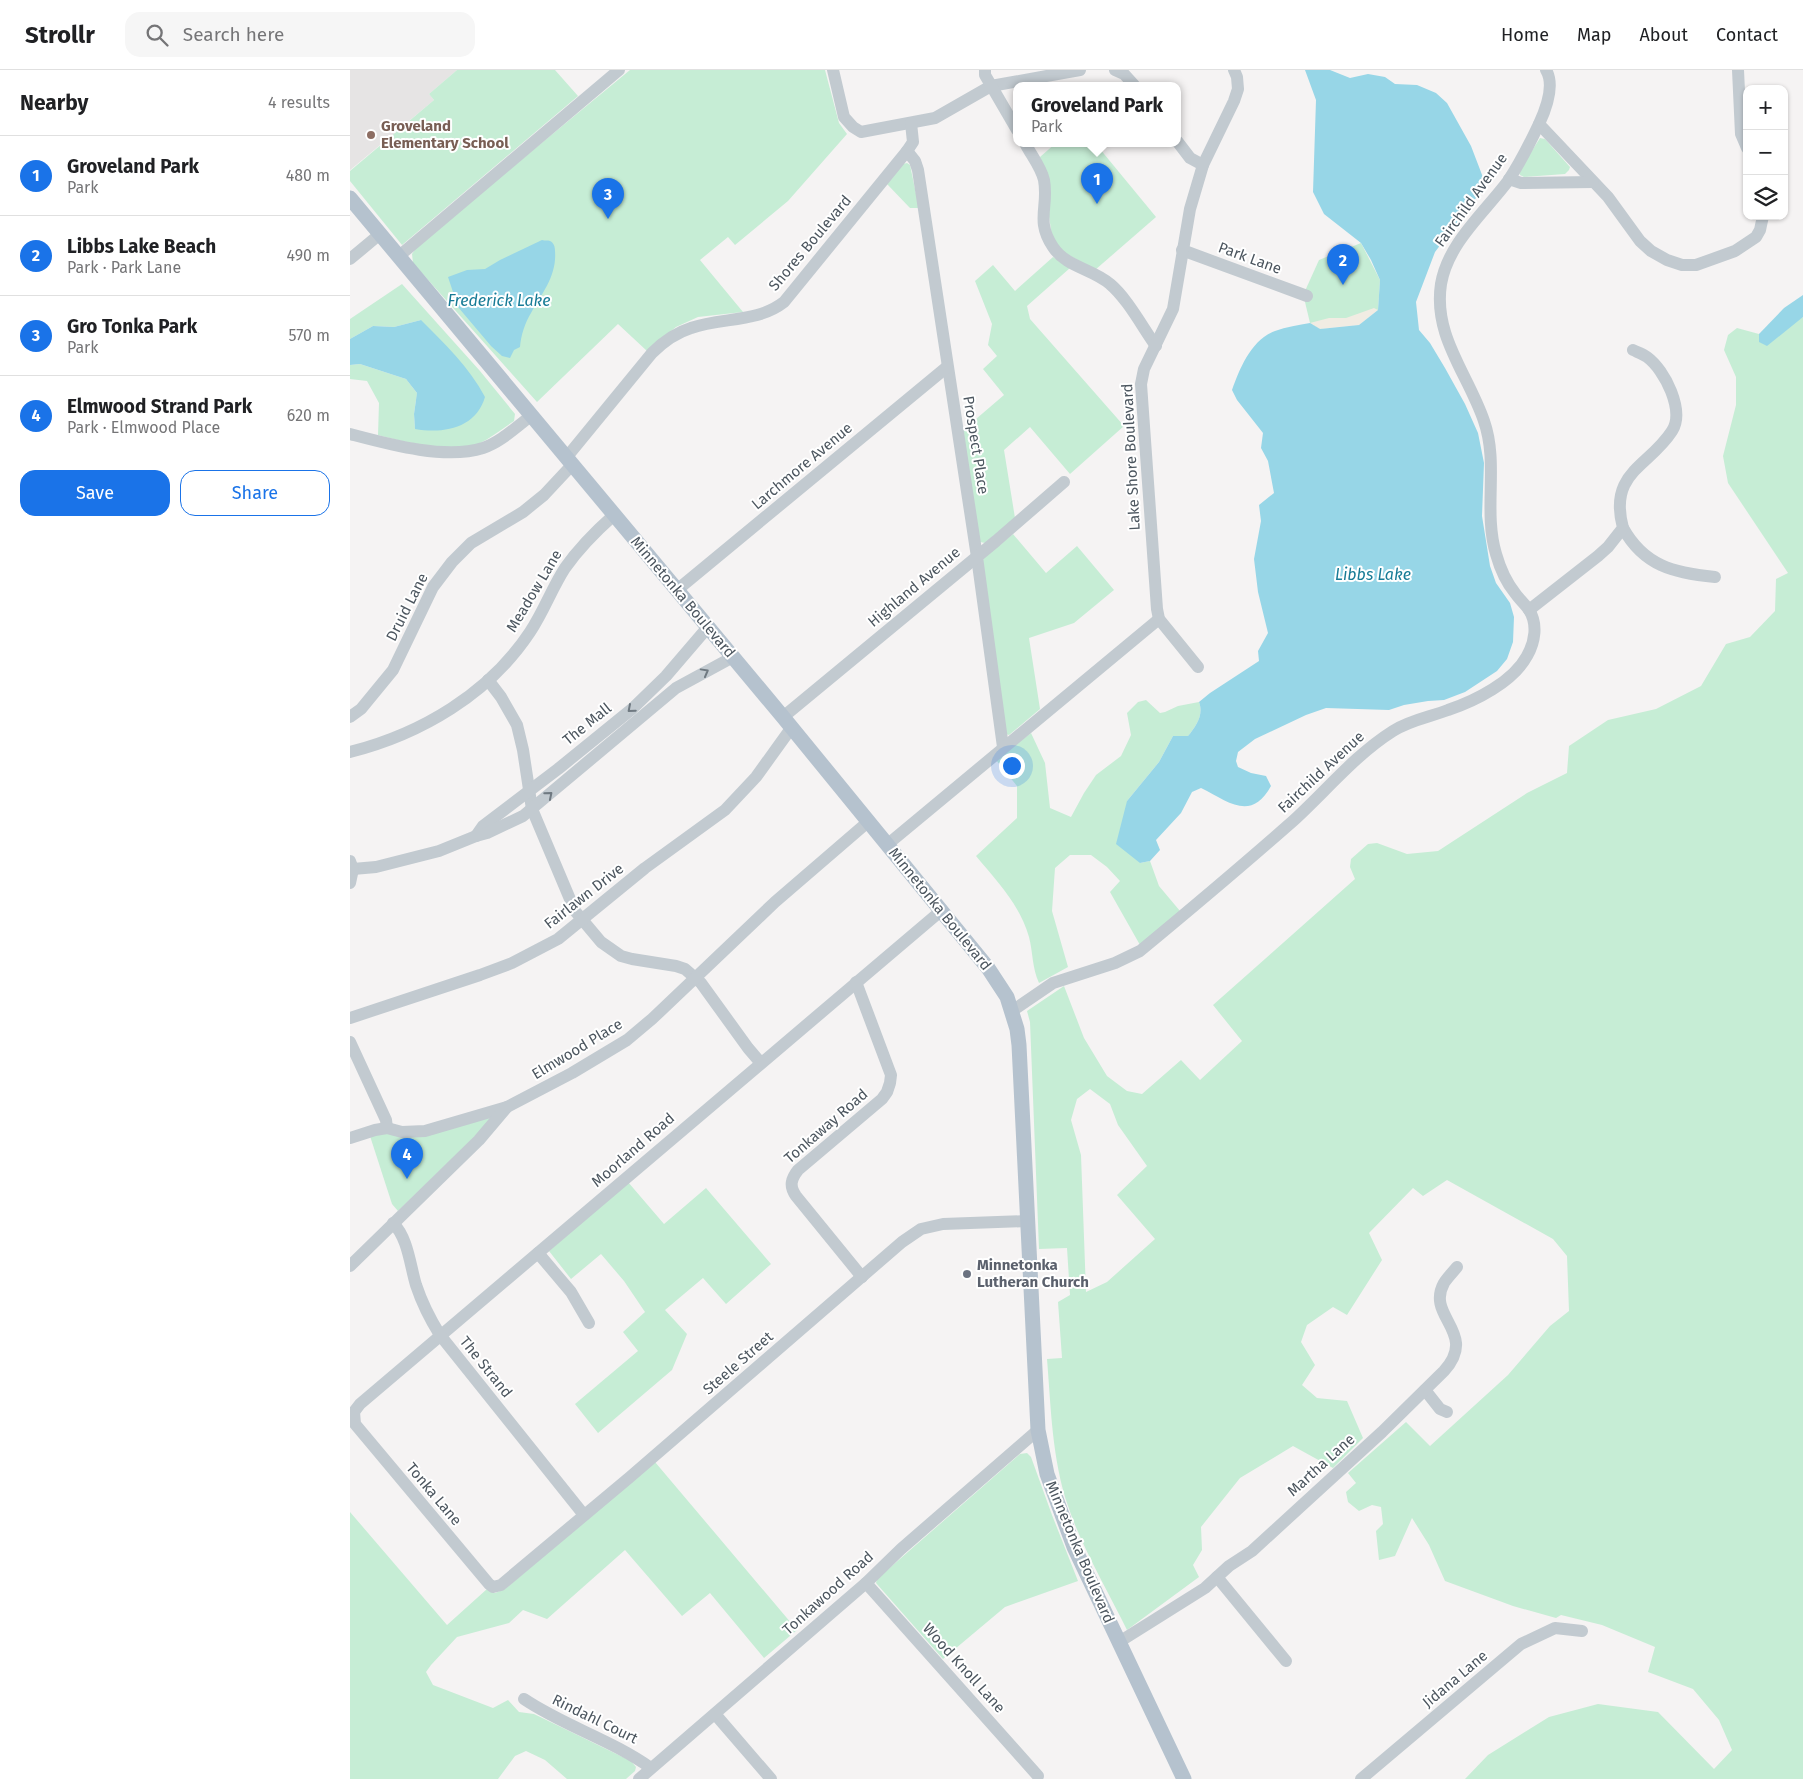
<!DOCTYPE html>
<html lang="en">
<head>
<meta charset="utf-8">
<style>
	body { margin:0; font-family:"Fira Sans",sans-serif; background:#f6f6f6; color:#202124 }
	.controls { position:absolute; right:15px; top:15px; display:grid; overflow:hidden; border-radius:10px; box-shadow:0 1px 4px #0004 }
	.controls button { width:45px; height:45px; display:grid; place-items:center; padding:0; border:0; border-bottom:1px solid #e0e0e0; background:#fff; color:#202124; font:25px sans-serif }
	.you { position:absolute; left:661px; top:695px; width:18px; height:18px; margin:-12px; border:4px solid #fff; border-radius:50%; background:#1a73e8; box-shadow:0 0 0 8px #1a73e833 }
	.badge { display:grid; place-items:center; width:32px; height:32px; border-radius:50%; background:#1a73e8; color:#fff; font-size:16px; font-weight:700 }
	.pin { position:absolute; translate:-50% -41px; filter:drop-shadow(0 1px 2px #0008) }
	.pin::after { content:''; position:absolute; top:26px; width:18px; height:15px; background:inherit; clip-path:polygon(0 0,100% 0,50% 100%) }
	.popup { position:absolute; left:663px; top:12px; width:168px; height:65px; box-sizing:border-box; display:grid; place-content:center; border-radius:10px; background:#fff; filter:drop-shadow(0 1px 4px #0005); font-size:16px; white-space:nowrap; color:#757577 }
	.popup b { font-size:19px; color:#202124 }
	.popup::after { content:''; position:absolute; left:50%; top:100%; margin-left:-10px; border:10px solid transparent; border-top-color:#fff }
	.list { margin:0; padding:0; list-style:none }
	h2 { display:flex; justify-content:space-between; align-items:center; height:65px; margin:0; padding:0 20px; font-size:21px }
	h2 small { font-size:16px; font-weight:400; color:#757577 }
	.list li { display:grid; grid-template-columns:32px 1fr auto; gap:15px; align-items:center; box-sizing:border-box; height:80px; padding:0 20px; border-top:1px solid #e0e0e0 }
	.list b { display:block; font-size:19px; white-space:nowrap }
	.list p { margin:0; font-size:16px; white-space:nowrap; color:#757577 }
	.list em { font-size:16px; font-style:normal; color:#757577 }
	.actions { display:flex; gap:10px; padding:15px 20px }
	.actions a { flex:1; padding:11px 0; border:1px solid #1a73e8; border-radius:15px; text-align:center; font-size:18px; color:#1a73e8 }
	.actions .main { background:#1a73e8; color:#fff }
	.icon { flex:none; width:28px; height:28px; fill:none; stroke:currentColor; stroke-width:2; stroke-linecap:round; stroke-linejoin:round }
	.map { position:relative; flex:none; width:1453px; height:1709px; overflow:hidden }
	header { display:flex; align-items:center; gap:30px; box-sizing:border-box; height:70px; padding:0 25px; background:#fff; border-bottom:1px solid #e0e0e0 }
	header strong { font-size:24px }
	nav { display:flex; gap:28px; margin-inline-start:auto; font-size:18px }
	.search { width:350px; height:45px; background:#f6f6f6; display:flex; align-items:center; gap:12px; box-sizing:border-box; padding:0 18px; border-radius:15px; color:#757577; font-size:19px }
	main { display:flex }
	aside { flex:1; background:#fff }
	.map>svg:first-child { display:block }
	.education { fill:#e6e4e4 }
	.green { fill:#c6edd5; fill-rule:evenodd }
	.sand { fill:#f1ece3 }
	.water { fill:#97d6e7 }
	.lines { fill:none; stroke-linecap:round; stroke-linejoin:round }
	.minor { stroke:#c2cad0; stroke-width:12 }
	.major { stroke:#b5c2ce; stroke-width:15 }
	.oneway { stroke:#6f7981 }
	.education-dot { fill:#8d6e63; stroke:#fff; stroke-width:2 }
	.worship-dot { fill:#6b7280; stroke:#fff; stroke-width:2 }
	.labels { text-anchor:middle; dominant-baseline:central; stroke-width:4; stroke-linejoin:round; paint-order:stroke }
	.education-label { font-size:15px; font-weight:bold; fill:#785e54; stroke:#fff; text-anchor:start }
	.street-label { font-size:15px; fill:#4c565f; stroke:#fff }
	.worship-label { font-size:15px; font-weight:bold; fill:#5b616d; stroke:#fff; text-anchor:start }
	.water-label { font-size:16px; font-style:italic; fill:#177b96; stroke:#fff }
</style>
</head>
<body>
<header>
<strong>Strollr</strong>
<div class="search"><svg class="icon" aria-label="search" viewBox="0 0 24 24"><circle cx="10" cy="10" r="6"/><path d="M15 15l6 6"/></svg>Search here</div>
<nav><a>Home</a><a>Map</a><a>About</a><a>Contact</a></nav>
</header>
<main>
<aside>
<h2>Nearby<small>4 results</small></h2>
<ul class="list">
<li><span class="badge">1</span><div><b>Groveland Park</b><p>Park</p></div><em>480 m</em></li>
<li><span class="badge">2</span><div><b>Libbs Lake Beach</b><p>Park · Park Lane</p></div><em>490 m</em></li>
<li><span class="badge">3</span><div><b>Gro Tonka Park</b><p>Park</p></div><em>570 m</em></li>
<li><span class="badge">4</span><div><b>Elmwood Strand Park</b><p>Park · Elmwood Place</p></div><em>620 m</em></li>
</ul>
<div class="actions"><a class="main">Save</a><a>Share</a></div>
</aside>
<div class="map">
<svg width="1453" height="1709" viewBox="0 0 1453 1709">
	<rect width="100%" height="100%" fill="#f5f3f3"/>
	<!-- education -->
	<polygon class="education" points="0,0 107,0 79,24 84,30 0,100"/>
	<!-- green -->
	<g class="green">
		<polygon points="107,0 205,0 228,26 52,175 0,111 0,101 84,30 79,24"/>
		<polygon points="280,0 475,0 489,53 497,64 438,131 385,175 378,167 350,190 393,242 348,247 326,257 297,281 268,254 187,332 63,193 62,184 68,175"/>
		<polygon points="1190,68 1195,69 1220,97 1219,100 1215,104 1174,107 1170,105 1169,101"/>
		<polygon points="706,73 745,73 806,147 745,200 712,181 702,166 690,87"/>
		<polygon points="557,93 560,95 569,138 560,138 537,114 553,94"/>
		<polygon points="1011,173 1030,210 1028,240 970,259 960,253 955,232 955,221 969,190"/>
		<polygon points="703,187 720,198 677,236 680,249 774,356 720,404 680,357 654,380 665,448 635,473 630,472 612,361 654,325 633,299 647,286 638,275 642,254 625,211 643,195 665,221"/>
		<path d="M52 214 130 301 165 344 164 351C152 359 141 368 128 374 103 383 53 372 28 365L29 333 17 311 0 309V295L10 294 56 309 67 323 64 344 65 359 71 250 44 257 23 256 0 269V249Z"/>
		<path d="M1453 247V1709H1115L1138 1685 1199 1647 1248 1634 1308 1642 1364 1699 1382 1680 1369 1650 1343 1619 1298 1602 1305 1577 1252 1555 1211 1545 1206 1548 1163 1536 1095 1511 1079 1475 1062 1448 1045 1486 1029 1490 1026 1461 1033 1454 1031 1437 1022 1435 1009 1441 998 1432 996 1422 1006 1413 998 1403 1056 1352 1080 1376 1158 1305 1200 1256 1219 1241 1217 1186 1203 1169 1097 1110 1073 1126 1063 1118 1019 1163 1032 1190 997 1245 983 1237 957 1255 951 1272 965 1295 952 1315 967 1328 997 1331 1013 1368 983 1398 943 1376 890 1408 851 1457 852 1480 843 1495 849 1507 777 1560C758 1521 732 1478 718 1436 702 1389 701 1338 697 1289L712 1288 708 1232 720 1225 717 1178 689 1179 680 952 677 941 714 916 734 968 757 1006 777 1021 792 1024 831 990 850 1010 892 971 863 935 1005 809 1000 797 1001 789 1018 774 1027 773 1057 784 1088 781 1177 723 1217 703 1219 676 1258 650 1306 639 1351 616 1376 574 1400 567 1425 541 1426 509 1438 503 1378 413 1373 386 1386 335V307L1374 280 1378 265 1387 258 1409 264V272ZM740 1019 760 1034 768 1055 797 1096 767 1125 805 1169 757 1212 736 1222 731 1085 721 1050 727 1029Z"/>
		<polygon points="663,464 696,503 727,476 764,520 724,553 679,568 690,639 659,665 656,664 632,494 634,487"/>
		<path d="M796 630 810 643 815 642 828 636 849 632C854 645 846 656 838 666H823L809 692 777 731 790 793 800 791 809 816 830 841 790 875 760 822 770 811 757 797 741 785H720L705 798 702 841 718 897 689 913C682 898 683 882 679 867 670 835 647 811 626 786L667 748V716L646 690 681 663 695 693 700 738 721 747 734 723 746 705 771 686 781 665 777 643 788 632Z"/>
		<polygon points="145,1047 48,1141 42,1134 20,1066"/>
		<polygon points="278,1112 314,1154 356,1118 421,1194 376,1234 353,1208 315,1240 337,1264 322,1300 248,1363 225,1334 288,1281 273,1262 295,1242 274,1211 251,1184 221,1209 199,1181"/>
		<polygon points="677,1383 681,1387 702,1445 728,1511 655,1537 593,1589 526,1513 527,1509 670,1384"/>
		<polygon points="305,1392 447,1560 414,1588 360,1523 332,1546 275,1480 197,1549 173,1540 159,1553 107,1567 81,1595 76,1602 83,1615 143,1638 158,1630 169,1642 184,1644 281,1691 286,1697 285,1701 276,1709 217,1709 195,1690 176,1681 165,1686 148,1709 0,1709 0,1442 97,1555 137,1519 145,1523 155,1519"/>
	</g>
	<!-- sand -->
	<polygon class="sand" points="1024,238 1028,240 1009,255 970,259 960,253 979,248 996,248"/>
	<!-- water -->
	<g class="water">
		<path d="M955 0H980L1000 8 1018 4 1035 7 1045 14 1067 15 1086 23 1097 33 1121 76 1134 110 1129 124 1085 182 1066 232 1069 260 1080 273 1095 298 1115 334 1128 363 1134 393 1132 446 1140 496 1146 513 1160 533 1164 547 1163 572 1157 589 1147 601 1115 622 1094 630 1078 631 1054 635 1039 640 976 638 956 645 905 669 888 682 886 691 888 697 901 703 916 706 921 716C901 752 879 732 851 718L842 722 831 743 806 770 810 780 800 791 790 793 766 774 777 731 809 692 823 666H838C846 656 854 645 849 632L860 623 909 591 908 581 918 563 908 522 904 489 911 451 909 435 924 423 918 391 911 378 913 363 887 330 882 320C890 298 901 270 925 261 936 257 949 255 960 253L970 259 1009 255 1028 240 1030 210 1021 190 1011 173 974 144 963 122 966 30Z"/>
		<path d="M192 170C195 171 198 170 200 171 204 173 205 177 205 181 207 206 192 223 181 243 175 253 171 265 170 277L164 280 160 288 152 286 141 276 108 237 98 207 117 200 135 199 150 190Z"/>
		<polygon points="1453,225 1453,247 1417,276 1409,272 1409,264 1434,238"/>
		<path d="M71 250C95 274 119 297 135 327 126 358 94 364 65 359L64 344 67 323 56 309 10 294 0 295V269L23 256 44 257Z"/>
	</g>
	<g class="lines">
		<!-- minor -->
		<g class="minor">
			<polyline points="483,0 494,47 503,57 511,62 585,48 641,16 730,0"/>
			<polyline points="635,0 635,5 667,60"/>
			<polyline points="765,0 774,4 784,15"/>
			<polyline points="1388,0 1391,64 1397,78"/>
			<polyline points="1189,54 1258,127 1290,171 1301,181 1317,190 1332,195 1346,195 1385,181 1406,167 1410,160 1413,146"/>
			<polyline points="827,71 840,88 853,95"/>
			<path d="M675 73C681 85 691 97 694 110 699 137 685 150 703 177 716 197 743 199 760 214 777 228 793 258 806 276"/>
			<polyline points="557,81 565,91 568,100 627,487 653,677"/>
			<polyline points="1159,109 1171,113 1243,112"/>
			<polyline points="832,180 957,226"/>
			<polyline points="49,186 269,0"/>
			<polyline points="0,189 30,164"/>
			<path d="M0 364C38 374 95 390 133 378 151 372 166 357 181 346"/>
			<path d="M216 388 302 283C313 272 325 263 341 258 372 247 407 253 434 232L557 81 563 72 561 53"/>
			<path d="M1273 458C1294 496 1324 503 1365 507"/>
			<polyline points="327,520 597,297"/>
			<path d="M1179 540 1248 486 1258 477 1273 458C1258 402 1299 397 1322 361 1335 341 1315 300 1297 287 1293 284 1287 282 1283 280"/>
			<polyline points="848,597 809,549 807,539 791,314 794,299 823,239 840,139 853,95 884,31 888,19 887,7 884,0"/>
			<polyline points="138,610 151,627 167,655 173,680 182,739 225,841 251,872 271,886 282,889 326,896 335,899 351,913 398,978 410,992"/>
			<polyline points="0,647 11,639 43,600 83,517 102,492 121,473 173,442 194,425 222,395"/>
			<polyline points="433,647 646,471 714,412"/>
			<path d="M0 682C71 664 139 624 180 562 194 541 202 518 215 498 229 478 246 461 264 445"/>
			<polyline points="126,766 133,756 208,699 282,639 316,606 358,557"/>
			<polyline points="538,774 809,549"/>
			<polyline points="3,799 26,797 89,781 126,766 137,763 173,746 326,618 383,587"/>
			<polyline points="0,813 3,799 0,791"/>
			<polyline points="592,840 10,1334 4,1342 5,1354 139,1514 143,1517 151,1515 280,1407 552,1172 571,1159 593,1154 677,1151"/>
			<path d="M506 912 541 1005 540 1013 537 1022 532 1029 448 1100C441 1109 439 1116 446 1126L512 1207"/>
			<path d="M662 941 703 913 765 893 790 881C842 838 893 795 943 751 976 721 1005 685 1043 661 1060 650 1080 647 1098 640 1125 631 1163 612 1177 586 1185 572 1188 554 1179 540 1175 534 1169 529 1165 523 1156 512 1150 498 1146 484 1133 440 1149 394 1134 351 1118 304 1083 266 1091 214 1098 173 1134 143 1158 111 1170 93 1180 73 1189 54 1196 39 1205 15 1196 0"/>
			<polyline points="0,948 130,905 162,893 208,869 295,798 375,740 406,707 442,657"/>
			<polyline points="0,972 36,1050 37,1058"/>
			<polyline points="0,1068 25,1060 37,1058 52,1062 75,1061 157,1037"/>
			<path d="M43 1153C58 1168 60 1195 66 1215 72 1233 80 1249 90 1265L234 1445"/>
			<polyline points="188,1183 221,1222 239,1253"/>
			<polyline points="0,1196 129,1070 157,1037 222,1003 277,970 302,949 425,832 519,751"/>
			<polyline points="1075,1320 1090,1339 1097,1342"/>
			<polyline points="867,1507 936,1591"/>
			<polyline points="516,1513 688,1706"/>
			<path d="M769 1572 855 1518 879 1496 902 1481 1032 1362 1094 1301C1129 1262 1075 1247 1094 1213 1097 1208 1103 1202 1107 1197"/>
			<path d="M174 1629C214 1656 262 1670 301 1698"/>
			<polyline points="365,1644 421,1709"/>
			<polyline points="289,1709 516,1513 551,1479 688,1360"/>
			<polyline points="1011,1709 1171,1574 1205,1558 1232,1561"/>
		</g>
		<!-- major -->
		<polyline class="major" points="0,128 433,647 638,898 657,927 667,959 669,975 688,1360 697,1404 724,1477 834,1709"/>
	</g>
	<!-- one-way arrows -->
	<defs><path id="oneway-chevron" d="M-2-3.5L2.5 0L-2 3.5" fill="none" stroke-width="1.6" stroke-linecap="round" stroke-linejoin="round" transform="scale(1.25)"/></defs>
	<g class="oneway">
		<use href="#oneway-chevron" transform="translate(355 602) rotate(-29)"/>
		<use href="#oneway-chevron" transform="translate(281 639) rotate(139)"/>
		<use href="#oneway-chevron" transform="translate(199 725) rotate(-40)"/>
	</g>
	<!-- markers -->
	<circle class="education-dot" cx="21" cy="65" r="5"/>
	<circle class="worship-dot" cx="617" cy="1204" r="5"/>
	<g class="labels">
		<!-- education labels -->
		<g class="education-label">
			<text x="31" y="56">Groveland<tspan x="31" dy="17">Elementary School</tspan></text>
		</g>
		<!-- street labels -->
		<g class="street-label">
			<text transform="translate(1121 130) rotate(-54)">Fairchild Avenue</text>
			<text transform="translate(460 173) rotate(-50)">Shores Boulevard</text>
			<text transform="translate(900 188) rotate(20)">Park Lane</text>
			<text transform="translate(626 375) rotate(81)">Prospect Place</text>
			<text transform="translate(781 387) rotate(-93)">Lake Shore Boulevard</text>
			<text transform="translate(452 396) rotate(-40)">Larchmore Avenue</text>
			<text transform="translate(564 517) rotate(-40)">Highland Avenue</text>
			<text transform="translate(184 521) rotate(-59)">Meadow Lane</text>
			<text transform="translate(333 527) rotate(50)">Minnetonka Boulevard</text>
			<text transform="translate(57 537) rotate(-63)">Druid Lane</text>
			<text transform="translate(237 654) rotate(-39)">The Mall</text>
			<text transform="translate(971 702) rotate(-43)">Fairchild Avenue</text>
			<text transform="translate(234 826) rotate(-38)">Fairlawn Drive</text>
			<text transform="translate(590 839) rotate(51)">Minnetonka Boulevard</text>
			<text transform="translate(227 979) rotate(-31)">Elmwood Place</text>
			<text transform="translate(476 1056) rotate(-41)">Tonkaway Road</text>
			<text transform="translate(283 1080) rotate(-41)">Moorland Road</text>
			<text transform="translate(388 1293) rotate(-41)">Steele Street</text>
			<text transform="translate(136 1297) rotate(51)">The Strand</text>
			<text transform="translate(971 1395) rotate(-42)">Martha Lane</text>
			<text transform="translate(84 1424) rotate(50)">Tonka Lane</text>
			<text transform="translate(730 1482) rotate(67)">Minnetonka Boulevard</text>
			<text transform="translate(478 1523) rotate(-42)">Tonkawood Road</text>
			<text transform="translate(614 1598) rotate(48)">Wood Knoll Lane</text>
			<text transform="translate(1105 1609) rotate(-40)">Jidana Lane</text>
			<text transform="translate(245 1649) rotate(26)">Rindahl Court</text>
		</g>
		<!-- worship labels -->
		<g class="worship-label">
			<text x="627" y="1195">Minnetonka<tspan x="627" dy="17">Lutheran Church</tspan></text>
		</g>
		<!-- water labels -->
		<g class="water-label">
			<text x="149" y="230">Frederick Lake</text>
			<text x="1023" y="504">Libbs Lake</text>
		</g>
	</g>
</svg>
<div class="controls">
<button>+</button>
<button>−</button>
<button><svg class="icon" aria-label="layers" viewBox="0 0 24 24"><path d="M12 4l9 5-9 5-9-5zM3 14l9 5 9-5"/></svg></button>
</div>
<div class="you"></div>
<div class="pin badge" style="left:747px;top:134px">1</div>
<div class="popup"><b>Groveland Park</b>Park</div>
<div class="pin badge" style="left:993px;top:215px">2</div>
<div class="pin badge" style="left:258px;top:149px">3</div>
<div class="pin badge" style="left:57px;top:1109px">4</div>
</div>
</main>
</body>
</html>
